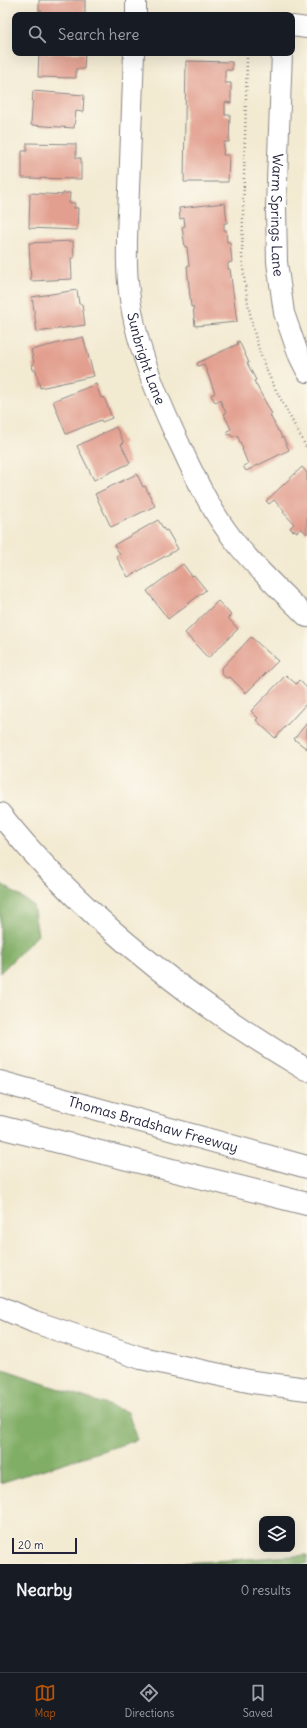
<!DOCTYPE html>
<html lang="en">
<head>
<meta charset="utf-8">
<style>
	body { margin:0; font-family:Delius,sans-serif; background:#20242c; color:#f1f3f6 }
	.controls { position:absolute; right:12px; bottom:12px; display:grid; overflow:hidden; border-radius:8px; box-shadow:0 4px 16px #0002 }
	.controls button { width:36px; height:36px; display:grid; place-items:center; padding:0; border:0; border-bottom:1px solid #363941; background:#171b24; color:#f1f3f6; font:20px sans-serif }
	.scale { position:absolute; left:12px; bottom:10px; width:65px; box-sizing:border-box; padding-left:4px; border:2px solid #22223b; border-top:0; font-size:11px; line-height:14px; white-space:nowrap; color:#22223b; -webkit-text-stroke:3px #fbf7ec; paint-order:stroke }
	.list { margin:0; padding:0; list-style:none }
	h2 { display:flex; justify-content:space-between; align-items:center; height:52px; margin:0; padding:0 16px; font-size:17px }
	h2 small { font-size:13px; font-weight:400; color:#9ea1a6 }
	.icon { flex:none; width:22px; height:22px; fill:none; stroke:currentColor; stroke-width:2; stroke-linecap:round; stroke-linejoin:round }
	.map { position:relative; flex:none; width:307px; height:1564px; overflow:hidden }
	.search { position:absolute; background:#171b24; box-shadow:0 4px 16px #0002; left:12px; right:12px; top:12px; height:44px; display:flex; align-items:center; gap:10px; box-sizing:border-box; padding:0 14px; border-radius:8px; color:#9ea1a6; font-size:15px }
	.sheet { height:108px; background:#171b24 }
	nav { display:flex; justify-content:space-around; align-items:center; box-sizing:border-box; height:56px; border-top:1px solid #363941; background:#171b24; font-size:11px; color:#9ea1a6 }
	nav a { display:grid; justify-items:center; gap:2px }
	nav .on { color:#b45309 }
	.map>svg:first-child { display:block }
	.forest { fill:#81ae66; stroke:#526850 }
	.building { fill:#e29e8e }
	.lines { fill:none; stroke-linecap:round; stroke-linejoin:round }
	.street-casing { stroke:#8a8686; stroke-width:22 }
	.highway-casing { stroke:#8a8686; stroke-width:24 }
	.path { stroke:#8a8686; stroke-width:2.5; stroke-dasharray:1 3; stroke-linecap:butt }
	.street { stroke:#fff; stroke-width:20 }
	.highway { stroke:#fff; stroke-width:22 }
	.labels { text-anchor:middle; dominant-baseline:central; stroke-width:4; stroke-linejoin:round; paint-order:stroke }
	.street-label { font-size:14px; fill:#22223b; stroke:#fbf7ec }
</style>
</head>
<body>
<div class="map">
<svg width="307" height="1564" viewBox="0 0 307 1564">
	<rect width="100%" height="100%" fill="#fbf7ec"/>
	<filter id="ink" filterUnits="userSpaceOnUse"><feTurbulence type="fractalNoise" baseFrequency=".025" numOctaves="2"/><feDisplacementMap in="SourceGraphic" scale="8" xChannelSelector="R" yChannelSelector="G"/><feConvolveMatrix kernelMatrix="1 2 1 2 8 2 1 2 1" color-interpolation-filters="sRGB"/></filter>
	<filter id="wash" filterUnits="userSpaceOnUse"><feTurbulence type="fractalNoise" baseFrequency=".012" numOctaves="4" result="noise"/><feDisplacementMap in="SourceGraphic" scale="16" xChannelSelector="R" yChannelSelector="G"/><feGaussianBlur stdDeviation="0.9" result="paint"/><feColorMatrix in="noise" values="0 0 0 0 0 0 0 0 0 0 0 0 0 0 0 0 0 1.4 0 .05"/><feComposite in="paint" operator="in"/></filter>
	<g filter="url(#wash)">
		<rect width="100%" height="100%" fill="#f3ead2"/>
		<!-- forest -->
		<g class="forest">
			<polygon points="0,883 33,905 38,935 0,973"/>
			<polygon points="0,1369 128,1412 137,1440 0,1483"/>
			<polygon points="307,1555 307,1564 169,1564"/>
		</g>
		<g id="blocks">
			<!-- building -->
			<g class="building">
				<polygon points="39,0 85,0 85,15 42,15 42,11 39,11"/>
				<polygon points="39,53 85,53 84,69 76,69 76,78 38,77"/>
				<polygon points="186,61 232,62 232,70 225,70 225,83 231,83 231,103 225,102 225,115 230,115 229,142 224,142 223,155 229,155 228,182 184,182"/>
				<polygon points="33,91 84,95 83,112 76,111 74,128 31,125"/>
				<polygon points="27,143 76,144 76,158 81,158 81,179 22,178 22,151 27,151"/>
				<polygon points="30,193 63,195 63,193 70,193 69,203 75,203 74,208 78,208 77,230 29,228"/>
				<polygon points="225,203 227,223 224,223 224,230 226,230 227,242 230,242 232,262 228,263 228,269 230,269 237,322 195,326 193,306 191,307 187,266 189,266 187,247 185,247 182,227 185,226 184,218 180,219 179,208"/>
				<polygon points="73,241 74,258 71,258 72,279 31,281 29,243"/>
				<polygon points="77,290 79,304 82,304 85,325 37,332 32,297"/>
				<polygon points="83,337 94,376 40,388 36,370 33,370 32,365 34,364 31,350"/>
				<polygon points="239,341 249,363 247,363 256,380 254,381 272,414 270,415 278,431 279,431 282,438 283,437 289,450 246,471 243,466 248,464 242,449 243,449 237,435 232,437 230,434 228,435 227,431 231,429 224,414 226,413 220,400 215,402 211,395 215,393 204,364 198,366 197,363 238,344 237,342"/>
				<polygon points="96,384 101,398 104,397 112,418 102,422 101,420 66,434 53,401"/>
				<polygon points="116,427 124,443 121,444 130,463 94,480 77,446"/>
				<polygon points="302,467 307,473 307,534 301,528 297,532 294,530 293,531 290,528 294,524 283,512 284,511 274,500 269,504 266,501"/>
				<polygon points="137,474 143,487 145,486 155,506 111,527 95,494"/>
				<polygon points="158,520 165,531 167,530 178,549 128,577 116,556 120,554 114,545"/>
				<polygon points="183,564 192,576 194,575 206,590 168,619 147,591"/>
				<polygon points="218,601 231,615 228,618 238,629 208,658 185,633"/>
				<polygon points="251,637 278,661 246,693 230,677 226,678 222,674 221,669"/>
				<polygon points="286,675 296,684 299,680 307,688 307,703 275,738 256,720 258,718 251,711"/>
				<polygon points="307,723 307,749 294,739"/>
			</g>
		</g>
	</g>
	<g filter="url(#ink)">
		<use href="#blocks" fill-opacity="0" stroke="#8a8686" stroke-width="1"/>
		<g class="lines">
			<!-- street casing -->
			<g class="street-casing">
				<g id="street">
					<polyline points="136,15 136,0"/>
					<polyline points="292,26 307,28"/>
					<path id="s1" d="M134 53C132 98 131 144 129 189 128 220 125 251 128 282 133 341 157 397 182 449 198 484 215 518 240 548 260 572 284 594 307 617"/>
					<path id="s2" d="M282 53 276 207 277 262 284 313 299 356 307 372"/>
				</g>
			</g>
			<!-- highway casing -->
			<g class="highway-casing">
				<g id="highway">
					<path d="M0 814C83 918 192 1002 307 1070"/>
					<path id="s3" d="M0 1082 307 1167"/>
					<polyline points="0,1127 307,1204"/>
					<polyline points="0,1307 35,1322 141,1358 253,1382 307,1389"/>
				</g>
			</g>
			<!-- path -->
			<path class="path" d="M247 58 242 255C245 294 252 333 266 369 278 396 294 423 307 449"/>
			<!-- street -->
			<use href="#street" class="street"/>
			<!-- highway -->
			<use href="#highway" class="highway"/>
		</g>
	</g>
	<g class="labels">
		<!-- street labels -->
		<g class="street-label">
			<text stroke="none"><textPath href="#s2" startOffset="162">Warm Springs Lane</textPath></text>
			<text stroke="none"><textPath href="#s1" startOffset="308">Sunbright Lane</textPath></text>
			<text stroke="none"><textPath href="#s3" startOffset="159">Thomas Bradshaw Freeway</textPath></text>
		</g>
	</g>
</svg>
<div class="controls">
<button><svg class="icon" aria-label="layers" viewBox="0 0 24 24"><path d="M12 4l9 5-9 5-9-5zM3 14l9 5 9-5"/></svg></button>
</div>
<div class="scale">20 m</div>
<div class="search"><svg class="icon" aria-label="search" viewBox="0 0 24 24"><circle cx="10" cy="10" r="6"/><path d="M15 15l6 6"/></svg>Search here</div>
</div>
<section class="sheet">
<h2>Nearby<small>0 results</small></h2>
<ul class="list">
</ul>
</section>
<nav>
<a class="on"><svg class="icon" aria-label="map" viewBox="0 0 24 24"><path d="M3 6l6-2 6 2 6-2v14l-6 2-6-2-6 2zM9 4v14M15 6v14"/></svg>Map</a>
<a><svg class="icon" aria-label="directions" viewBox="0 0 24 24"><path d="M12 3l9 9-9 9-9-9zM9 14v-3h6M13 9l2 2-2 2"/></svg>Directions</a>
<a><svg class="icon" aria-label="saved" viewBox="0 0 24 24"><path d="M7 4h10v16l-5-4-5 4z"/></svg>Saved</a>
</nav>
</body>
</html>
